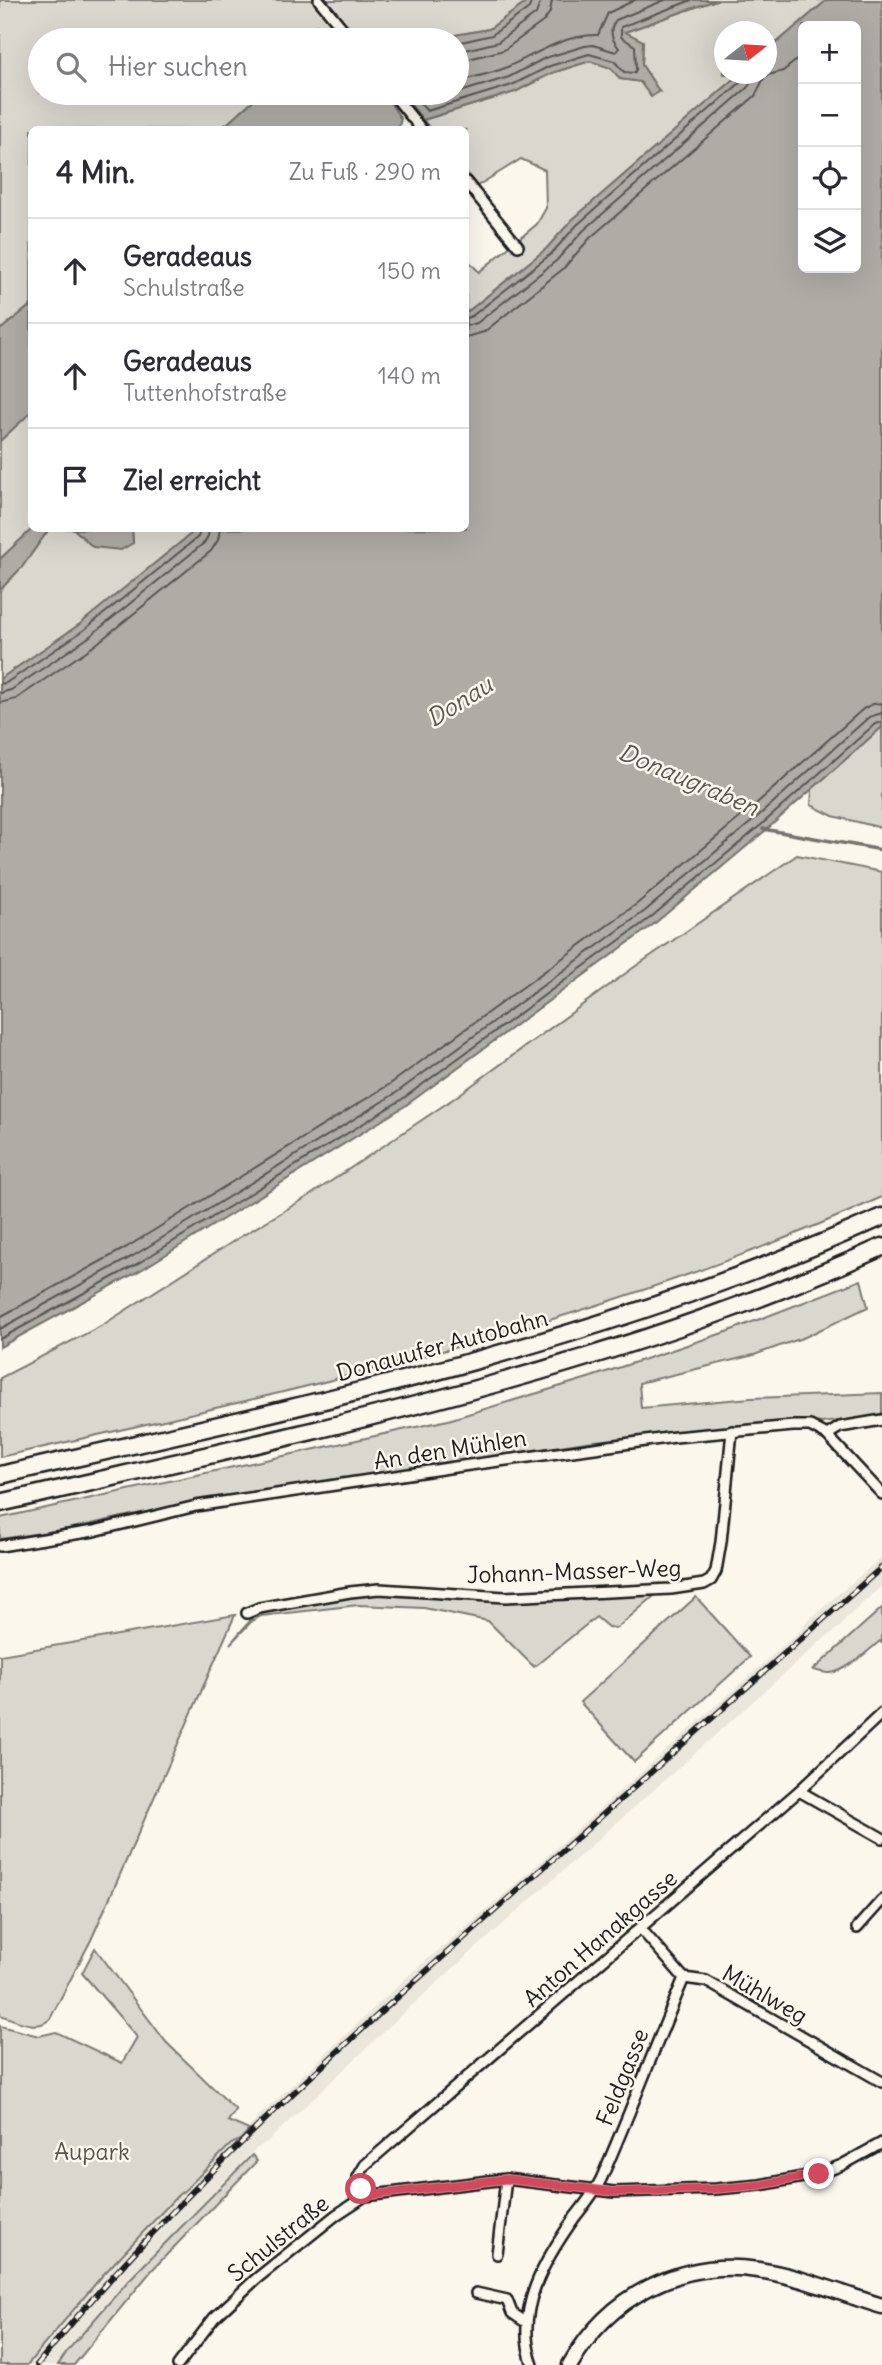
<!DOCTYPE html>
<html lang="de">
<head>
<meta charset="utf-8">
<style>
	body { margin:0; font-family:Delius,sans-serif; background:#f2f2f3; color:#2b2b33 }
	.controls { position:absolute; right:21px; top:21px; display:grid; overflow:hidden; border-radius:10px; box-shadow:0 7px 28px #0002 }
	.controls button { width:63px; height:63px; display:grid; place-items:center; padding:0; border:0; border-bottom:2px solid #e1e1e2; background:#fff; color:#2b2b33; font:35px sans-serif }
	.compass { position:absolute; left:714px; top:21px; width:63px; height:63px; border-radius:50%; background:#fff; box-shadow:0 7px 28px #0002; rotate:73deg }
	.stop { position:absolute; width:21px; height:21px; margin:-16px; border:5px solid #d1495b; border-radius:50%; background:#fff }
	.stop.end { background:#d1495b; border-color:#fff; box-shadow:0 2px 7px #0008 }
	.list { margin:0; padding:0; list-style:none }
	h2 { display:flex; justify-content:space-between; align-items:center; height:91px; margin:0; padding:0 28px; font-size:30px }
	h2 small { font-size:23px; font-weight:400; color:#7c7c81 }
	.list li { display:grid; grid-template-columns:46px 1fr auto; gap:21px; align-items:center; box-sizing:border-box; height:105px; padding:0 28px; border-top:2px solid #e1e1e2 }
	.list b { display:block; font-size:26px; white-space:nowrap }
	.list p { margin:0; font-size:23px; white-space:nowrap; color:#7c7c81 }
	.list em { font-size:23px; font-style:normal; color:#7c7c81 }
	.icon { flex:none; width:38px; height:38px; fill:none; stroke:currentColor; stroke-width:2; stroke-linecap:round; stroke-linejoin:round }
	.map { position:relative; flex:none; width:882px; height:2365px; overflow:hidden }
	.search { position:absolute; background:#fff; box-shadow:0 7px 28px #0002; left:28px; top:28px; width:441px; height:77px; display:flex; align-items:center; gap:18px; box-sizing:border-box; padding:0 24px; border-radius:38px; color:#7c7c81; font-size:26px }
	.panel { position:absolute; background:#fff; box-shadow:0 7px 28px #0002; left:28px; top:126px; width:441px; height:406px; border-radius:10px }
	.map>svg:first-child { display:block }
	.built { fill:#eae6dc }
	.green { fill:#dad7ce; stroke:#7b7a75; stroke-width:2 }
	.water { fill:#afaca5; stroke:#74726e; stroke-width:2; fill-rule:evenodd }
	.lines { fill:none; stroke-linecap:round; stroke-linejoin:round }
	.shore { stroke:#575653; stroke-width:2 }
	.stream { stroke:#74726e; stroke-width:3.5 }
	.street-casing { stroke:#1c1c1c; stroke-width:14 }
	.primary-casing { stroke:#1c1c1c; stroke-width:19 }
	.highway-casing { stroke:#1c1c1c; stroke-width:21 }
	.street { stroke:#fbf7ec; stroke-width:9 }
	.primary { stroke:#fbf7ec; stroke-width:14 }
	.highway { stroke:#fbf7ec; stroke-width:16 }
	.rail-casing { stroke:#1c1c1c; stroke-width:6 }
	.rail { stroke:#fbf7ec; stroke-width:3.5; stroke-dasharray:10; stroke-linecap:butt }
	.route { stroke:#d1495b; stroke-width:9 }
	.labels { text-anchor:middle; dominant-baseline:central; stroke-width:5; stroke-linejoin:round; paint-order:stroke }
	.street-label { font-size:23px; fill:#1c1c1c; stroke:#fbf7ec }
	.park-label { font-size:23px; fill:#555451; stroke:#fbf7ec }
	.water-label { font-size:24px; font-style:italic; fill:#575653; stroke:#fbf7ec }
</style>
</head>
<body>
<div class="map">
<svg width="882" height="2365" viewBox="0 0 882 2365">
	<rect width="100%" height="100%" fill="#fbf7ec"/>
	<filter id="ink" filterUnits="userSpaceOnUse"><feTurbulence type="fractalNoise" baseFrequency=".0143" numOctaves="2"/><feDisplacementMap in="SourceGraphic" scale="14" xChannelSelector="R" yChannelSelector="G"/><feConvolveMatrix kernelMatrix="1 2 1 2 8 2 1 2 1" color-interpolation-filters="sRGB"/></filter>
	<g filter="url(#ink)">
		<!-- built -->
		<polygon class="built" points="882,1557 882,1586 845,1619 841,1626 822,1640 585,1851 410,2007 268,2141 252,2152 128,2281 68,2350 58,2365 28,2365 102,2276 178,2194 185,2190 231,2144 240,2140 257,2118 408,1976 501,1897 802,1629 806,1622"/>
		<!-- green -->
		<g class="green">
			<polygon points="0,0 530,0 489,29 427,40 337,40 316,25 301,40 40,40 40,93 261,93 227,124 217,129 32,130 31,305 0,330"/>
			<polygon points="716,0 827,0 767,51 766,32 724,32 724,74 740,74 572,220 546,249 466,313 466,263 468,260 479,272 537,224 546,208 545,170 521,159 477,186 466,172 466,130 431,129 423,120 515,92 552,73 590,61 612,68 620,79 640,81 659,91 642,65 643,41 624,32"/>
			<polygon points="31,412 33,529 0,559 0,441"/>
			<polygon points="49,529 74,529 93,547 133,543 132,529 197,529 80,624 0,679 0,590 22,567"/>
			<polygon points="882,727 882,828 833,816 811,805 812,789"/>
			<path d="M797 855 882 872V1197C601 1324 299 1390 0 1457V1378L101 1326 240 1237 309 1196 453 1099 633 968Z"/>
			<polygon points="861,1280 868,1307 805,1337 754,1355 639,1383 641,1408 751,1398 882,1393 882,1416 821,1423 808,1421 760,1424 586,1442 255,1493 136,1514 68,1529 0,1539 0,1518 448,1420 588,1378 729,1331"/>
			<polygon points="397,1592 650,1594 653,1597 617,1628 608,1627 596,1617 534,1667 488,1621 424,1608 359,1605 261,1616 251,1622 230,1644 254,1616 269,1611 366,1594"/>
			<polygon points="696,1597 750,1657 634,1762 580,1702"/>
			<path d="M882 1608V1643L880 1641C868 1651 845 1672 830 1673 825 1673 818 1671 813 1670Z"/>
			<path d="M235 1615 91 1940 50 2019C37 2032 16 2020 0 2015V1655Z"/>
			<polygon points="95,1948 166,2042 236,2110 228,2121 249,2130 240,2140 231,2144 185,2190 178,2195 102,2276 27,2365 0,2365 0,2026 39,2036 56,2032 122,2063 137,2037 82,1973"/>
			<polygon points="252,2155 257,2161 152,2270 74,2365 58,2365 68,2350 128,2281"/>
		</g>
		<!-- water -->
		<g class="water">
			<polygon points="530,0 716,0 625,32 643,41 642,65 659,91 651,97 640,82 620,79 611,68 590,61 552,73 515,92 423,120 402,93 457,93 457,40 427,40 489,29"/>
			<path d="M827 0H882V727L766 830 654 924 405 1106 141 1270 0 1347V679L80 624 197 529 466 528V313L546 249 572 220 740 74H766L767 51ZM856 26V268H803V26Z"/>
			<polygon points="261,93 384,93 401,119 398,129 217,129 227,124"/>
			<polygon points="31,305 31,412 0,441 0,330"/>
			<polygon points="33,528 49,529 22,567 0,590 0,559"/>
			<polygon points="74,529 132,529 133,543 121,550 93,547"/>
		</g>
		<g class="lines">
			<!-- shore -->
			<g class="shore">
				<polyline points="457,43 492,35 529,8 532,0"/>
				<polyline points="457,52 498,42 536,14 541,0"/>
				<polyline points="457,62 504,50 544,21 550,12 552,0"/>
				<path d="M457 82C473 77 490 74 505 68 535 55 564 34 598 35L608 13 635 0"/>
				<polyline points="411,93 427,111 512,85 550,66 589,54 614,61 624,72 634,73 636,70 635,46 621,37 621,27 692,0"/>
				<path d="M422 93 431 101 509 77 545 58 585 46 593 45 616 52 619 48C611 39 608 30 616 20L665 0"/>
				<polyline points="466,318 472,316 551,254 577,225 741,82 744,74"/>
				<polyline points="466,326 477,323 556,261 583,231 747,88 752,81 753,74"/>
				<polyline points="466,337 484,332 563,269 590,238 755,96 765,76 783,71 803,55"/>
				<polyline points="0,684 6,683 84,630 198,537 201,528"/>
				<polyline points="0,693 11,690 89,637 204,543 208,536 209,528"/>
				<polyline points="0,703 16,699 95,645 211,551 218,540 220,528"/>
				<polyline points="0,1317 127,1247 390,1084 638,903 749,810 863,709 873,704 882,703"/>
				<polyline points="0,1329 133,1256 396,1093 645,911 756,818 869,717 882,713"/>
				<polyline points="0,1339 137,1264 401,1100 650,918 761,825 875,724 882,722"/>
			</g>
			<!-- stream -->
			<polyline class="stream" points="763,829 882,850"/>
			<!-- street casing -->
			<g class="street-casing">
				<g id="street">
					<polyline points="319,0 352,40"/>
					<polyline points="392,93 422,130"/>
					<polyline points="466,182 518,246"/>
					<polyline points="827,1435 840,1427 882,1420"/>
					<polyline points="0,1546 94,1531 196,1506 455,1467 675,1437 793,1426 810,1426 827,1435 882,1494"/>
					<polyline points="247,1613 259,1608 350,1592 379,1589 505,1597 671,1589 704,1584 711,1580 716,1571 721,1542 732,1431"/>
					<polyline points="799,1791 882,1838"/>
					<polyline points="857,1928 882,1900"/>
					<polyline points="641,1929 684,1978 706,1981 882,2082"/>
					<polyline points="365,2196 358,2177 365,2165 799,1791 882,1713"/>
					<polyline points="497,2254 506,2179"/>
					<polyline points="476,2293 507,2300 512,2313 527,2323"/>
					<polyline points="178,2365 214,2318 256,2279 336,2215 365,2196 506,2179 614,2192 716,2189 760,2185 819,2174 842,2165 882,2143"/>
					<path d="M533 2365C513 2311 545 2259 575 2217 585 2204 596 2191 602 2177 631 2111 656 2044 684 1978"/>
				</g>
			</g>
			<!-- primary casing -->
			<g class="primary-casing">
				<path id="primary" d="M570 2365C608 2297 680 2258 758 2270 800 2276 842 2294 882 2306"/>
			</g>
			<!-- highway casing -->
			<g class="highway-casing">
				<g id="highway">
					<path d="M0 1475C299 1407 601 1344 882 1217"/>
					<path d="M0 1503C297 1434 602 1374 882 1247"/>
				</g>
			</g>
			<!-- street -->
			<use href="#street" class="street"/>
			<!-- primary -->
			<use href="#primary" class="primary"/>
			<!-- highway -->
			<use href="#highway" class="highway"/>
			<!-- rail casing -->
			<g class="rail-casing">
				<path id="rail" d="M37 2365C169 2201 327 2059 484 1920 617 1803 749 1685 882 1567"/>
			</g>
			<!-- rail -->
			<use href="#rail" class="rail"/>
		</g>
	</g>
	<g class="lines" filter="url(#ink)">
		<!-- route -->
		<polyline class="route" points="361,2189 365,2196 506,2179 614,2192 716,2189 760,2185 819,2174"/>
	</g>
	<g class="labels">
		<!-- street labels -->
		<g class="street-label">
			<text transform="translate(442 1345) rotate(-15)">Donauufer Autobahn</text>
			<text transform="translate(450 1449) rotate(-9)">An den Mühlen</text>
			<text transform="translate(574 1571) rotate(-2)">Johann-Masser-Weg</text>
			<text transform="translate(600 1938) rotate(-41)">Anton Hanakgasse</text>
			<text transform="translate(765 1994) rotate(30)">Mühlweg</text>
			<text transform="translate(622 2077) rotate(-68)">Feldgasse</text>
			<text transform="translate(278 2238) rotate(-39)">Schulstraße</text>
		</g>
		<!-- park labels -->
		<g class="park-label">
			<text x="92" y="2151">Aupark</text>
		</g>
		<!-- water labels -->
		<g class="water-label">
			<text transform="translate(459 701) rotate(-32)">Donau</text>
			<text transform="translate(689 779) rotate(23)">Donaugraben</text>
		</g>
	</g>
</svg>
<div class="controls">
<button>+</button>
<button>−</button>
<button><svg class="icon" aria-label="locate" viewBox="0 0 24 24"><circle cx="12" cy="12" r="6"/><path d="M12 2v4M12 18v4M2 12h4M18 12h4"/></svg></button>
<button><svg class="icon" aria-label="layers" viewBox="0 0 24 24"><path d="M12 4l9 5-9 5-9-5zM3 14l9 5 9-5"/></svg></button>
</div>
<svg class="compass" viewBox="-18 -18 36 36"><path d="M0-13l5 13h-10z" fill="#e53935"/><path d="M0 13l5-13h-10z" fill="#7c7c81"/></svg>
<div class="stop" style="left:361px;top:2189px"></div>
<div class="stop end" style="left:819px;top:2174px"></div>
<div class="search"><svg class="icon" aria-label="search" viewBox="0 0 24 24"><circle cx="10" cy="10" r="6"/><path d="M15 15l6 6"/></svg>Hier suchen</div>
<section class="panel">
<h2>4 Min.<small>Zu Fuß · 290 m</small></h2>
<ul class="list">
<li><svg class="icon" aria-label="ahead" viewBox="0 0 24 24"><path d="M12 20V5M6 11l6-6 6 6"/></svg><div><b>Geradeaus</b><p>Schulstraße</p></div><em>150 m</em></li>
<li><svg class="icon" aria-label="ahead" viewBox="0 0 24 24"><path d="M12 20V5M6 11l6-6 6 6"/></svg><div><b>Geradeaus</b><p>Tuttenhofstraße</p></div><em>140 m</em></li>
<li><svg class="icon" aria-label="arrive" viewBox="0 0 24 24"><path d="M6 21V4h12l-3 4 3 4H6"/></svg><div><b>Ziel erreicht</b></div></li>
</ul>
</section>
</div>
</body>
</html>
